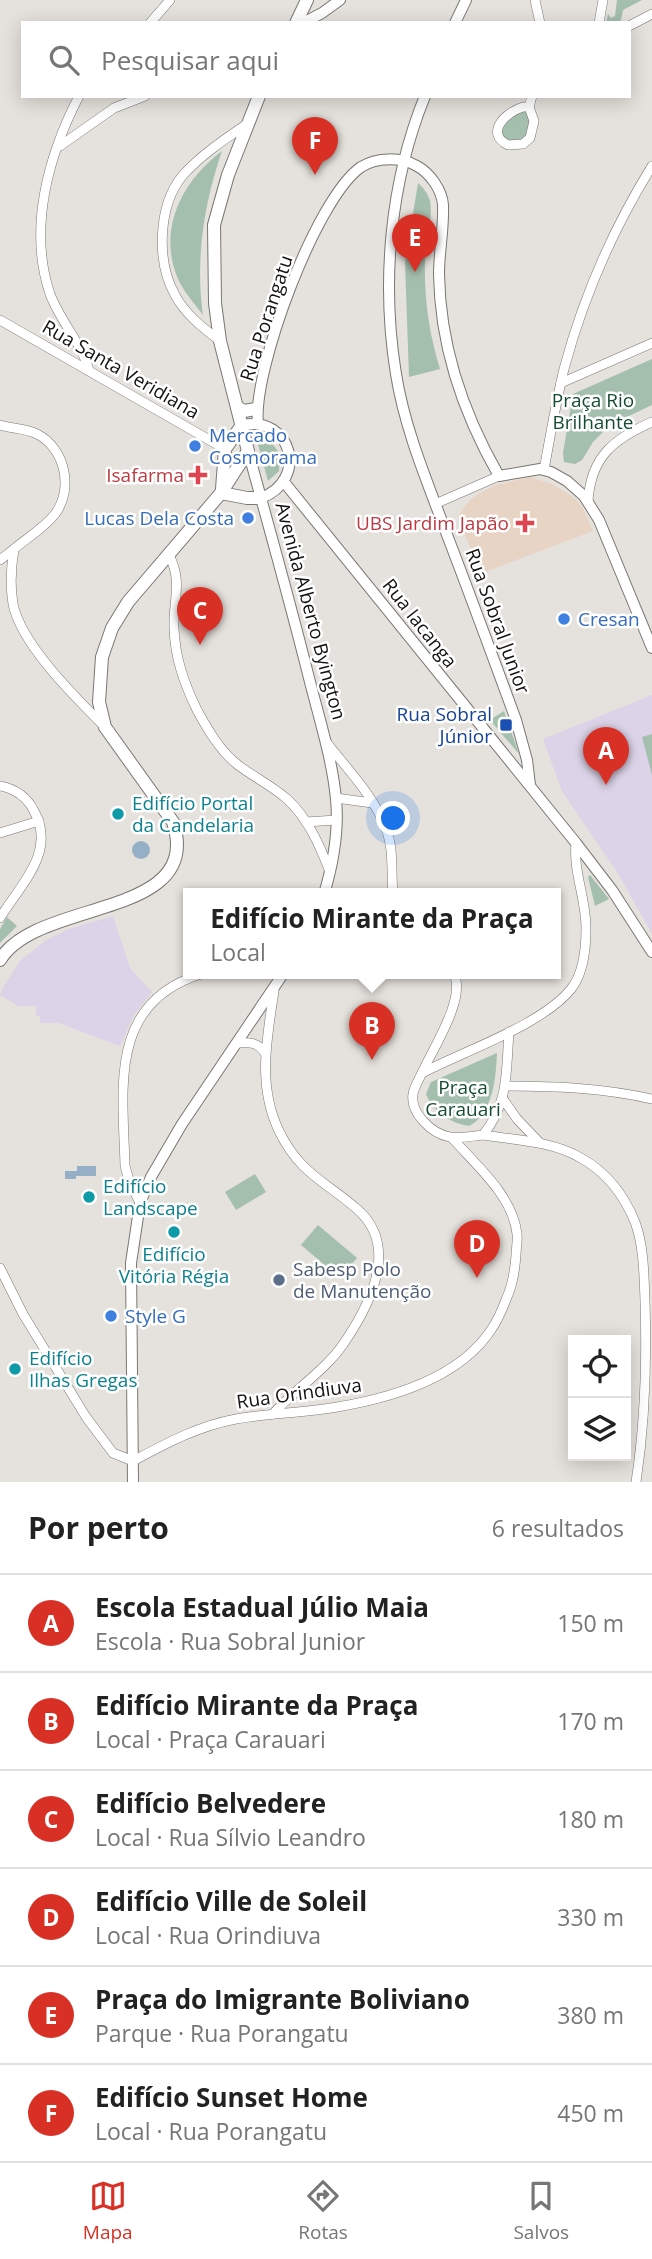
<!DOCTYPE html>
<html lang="pt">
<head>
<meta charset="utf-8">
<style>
	body { margin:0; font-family:"Open Sans",sans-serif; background:#f6f6f6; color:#222 }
	.controls { position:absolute; right:21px; bottom:21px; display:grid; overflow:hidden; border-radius:0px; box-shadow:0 4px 18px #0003 }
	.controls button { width:63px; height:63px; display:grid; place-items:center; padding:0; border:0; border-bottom:2px solid #e0e0e0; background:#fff; color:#222; font:35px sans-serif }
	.you { position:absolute; left:394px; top:819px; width:24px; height:24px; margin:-18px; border:5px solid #fff; border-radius:50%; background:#1a73e8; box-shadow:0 0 0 10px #1a73e833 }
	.badge { display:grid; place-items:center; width:46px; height:46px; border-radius:50%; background:#d93025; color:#fff; font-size:23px; font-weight:700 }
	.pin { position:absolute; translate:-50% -58px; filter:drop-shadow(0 2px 4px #0008) }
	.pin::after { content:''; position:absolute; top:37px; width:24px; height:21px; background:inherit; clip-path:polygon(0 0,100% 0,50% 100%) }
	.popup { position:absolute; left:183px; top:888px; width:378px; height:91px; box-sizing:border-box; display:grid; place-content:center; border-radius:0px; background:#fff; filter:drop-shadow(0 2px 5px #0005); font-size:23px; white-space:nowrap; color:#767676 }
	.popup b { font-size:26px; color:#222 }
	.popup::after { content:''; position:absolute; left:50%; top:100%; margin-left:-14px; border:14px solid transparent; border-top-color:#fff }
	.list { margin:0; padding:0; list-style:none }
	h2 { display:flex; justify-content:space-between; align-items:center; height:91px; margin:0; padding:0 28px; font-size:30px }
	h2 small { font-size:23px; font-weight:400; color:#767676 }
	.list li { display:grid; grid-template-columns:46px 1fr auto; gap:21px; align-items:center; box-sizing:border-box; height:98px; padding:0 28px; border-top:2px solid #e0e0e0 }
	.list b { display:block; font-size:26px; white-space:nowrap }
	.list p { margin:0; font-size:23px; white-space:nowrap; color:#767676 }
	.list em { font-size:23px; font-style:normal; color:#767676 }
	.icon { flex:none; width:38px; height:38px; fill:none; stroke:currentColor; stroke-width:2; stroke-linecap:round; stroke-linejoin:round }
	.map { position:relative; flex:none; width:652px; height:1482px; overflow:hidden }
	.search { position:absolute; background:#fff; box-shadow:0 4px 18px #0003; left:21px; right:21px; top:21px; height:77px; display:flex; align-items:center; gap:18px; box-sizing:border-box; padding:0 24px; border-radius:0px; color:#767676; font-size:26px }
	.sheet { height:679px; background:#fff }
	nav { display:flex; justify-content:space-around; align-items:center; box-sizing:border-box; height:98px; border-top:2px solid #e0e0e0; background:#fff; font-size:19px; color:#767676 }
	nav a { display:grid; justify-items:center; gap:4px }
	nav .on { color:#d93025 }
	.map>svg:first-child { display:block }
	.education { fill:#dcd3e8 }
	.medical { fill:#e7d4c5 }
	.green { fill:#a5bfae }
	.water { fill:#95afc7 }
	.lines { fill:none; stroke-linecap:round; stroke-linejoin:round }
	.minor-casing { stroke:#7a7772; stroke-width:10 }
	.tertiary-casing { stroke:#7a7772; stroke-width:12 }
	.secondary-casing { stroke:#7a7772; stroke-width:14 }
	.minor { stroke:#fff; stroke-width:9 }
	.tertiary { stroke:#fff; stroke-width:10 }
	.secondary { stroke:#fff; stroke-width:12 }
	.shop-dot { fill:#3f7fe0; stroke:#fff; stroke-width:2.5 }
	.health-dot { fill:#e0444e; stroke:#fff; stroke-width:2.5 }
	.transit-dot { fill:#1a4fb4; stroke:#fff; stroke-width:2.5 }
	.culture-dot { fill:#0f9aa8; stroke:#fff; stroke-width:2.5 }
	.service-dot { fill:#5c6f8a; stroke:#fff; stroke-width:2.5 }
	.labels { text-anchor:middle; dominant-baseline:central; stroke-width:5; stroke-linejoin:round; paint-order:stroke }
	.street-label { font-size:19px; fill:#141311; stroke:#fff }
	.park-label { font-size:19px; fill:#164d31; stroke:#fff }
	.shop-label { font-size:19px; fill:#366cbe; stroke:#fff; text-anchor:start }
	.health-label { font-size:19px; fill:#be3a42; stroke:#fff; text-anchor:end }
	.transit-label { font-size:19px; fill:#164399; stroke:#fff; text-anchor:end }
	.culture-label { font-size:19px; fill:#0d838f; stroke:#fff; text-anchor:start }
	.service-label { font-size:19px; fill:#4e5e75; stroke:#fff; text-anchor:start }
</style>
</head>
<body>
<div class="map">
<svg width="652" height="1482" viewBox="0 0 652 1482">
	<rect width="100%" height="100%" fill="#e5e1dc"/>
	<!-- education -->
	<g class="education">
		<polygon points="652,695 652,934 619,875 562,791 543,739"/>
		<polygon points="113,916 130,968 152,992 134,1015 120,1046 59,1023 40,1023 40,1016 36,1016 36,1006 18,1006 0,995 3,987 21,960 45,941 66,930"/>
	</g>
	<!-- medical -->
	<polygon class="medical" points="530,477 552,484 573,497 582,506 593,531 480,574 458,516 468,502 478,494 496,485"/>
	<!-- green -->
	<g class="green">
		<polygon points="617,0 642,0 623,10 621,20 617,23 606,23 608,14 611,18 615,16"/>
		<polygon points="519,110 526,111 531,116 529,132 523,140 509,143 501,134 502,122"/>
		<path d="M222 151C204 203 195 260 203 315 194 303 184 292 178 279 157 229 182 181 222 151Z"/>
		<path d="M418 183C423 187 428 194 430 201 433 217 426 244 425 261 424 299 429 333 440 369L409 377 405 262Z"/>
		<polygon points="652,359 652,405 610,425 593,442 582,460 575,464 564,462 563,453 573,394"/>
		<polygon points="255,433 266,435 280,454 279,471 268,481"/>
		<polygon points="504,711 519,754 490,720"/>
		<polygon points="652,734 652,775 642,737"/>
		<polygon points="590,875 609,899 595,906 588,877"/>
		<polygon points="7,917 17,926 0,943 0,929"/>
		<path d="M497 1053C496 1077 493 1114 469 1126 450 1123 433 1112 426 1094L431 1082Z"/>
		<polygon points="255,1174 266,1192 236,1210 225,1192"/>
		<polygon points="318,1225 357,1258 340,1278 301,1245"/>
	</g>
	<!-- water -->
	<g class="water">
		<circle cx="141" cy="850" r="9"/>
		<polygon points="77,1166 96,1166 96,1176 76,1176 76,1179 65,1179 65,1171 77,1171"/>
	</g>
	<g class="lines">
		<!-- minor casing -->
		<g class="minor-casing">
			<g id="minor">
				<polyline points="535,0 540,23"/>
				<polyline points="150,23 170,0"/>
				<polyline points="599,23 603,0"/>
				<polyline points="629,26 652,14"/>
				<path d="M79 96C48 156 28 229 50 294 60 321 84 347 89 371"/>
				<path d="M523 107H529L534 121 530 138 523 144 508 145C484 133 506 112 523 107Z"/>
				<polyline points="529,107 532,96"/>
				<polyline points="60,146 114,108 145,96"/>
				<polyline points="0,320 225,449"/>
				<path d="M220 341C203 328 185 314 175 295 156 261 158 205 183 175 201 155 225 139 247 124"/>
				<polyline points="561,383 652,343"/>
				<path d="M0 425C12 429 25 428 37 434 65 448 74 489 55 514 44 528 27 538 14 549 11 567 10 586 13 604 21 644 75 697 103 725"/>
				<path d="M544 470C550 437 556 402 564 369 583 298 613 229 652 166"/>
				<path d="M588 501C591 457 613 439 652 422"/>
				<polyline points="435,504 499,476"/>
				<path d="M169 555C183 582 173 600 174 628 175 658 184 683 197 710 208 730 220 751 238 765 254 777 272 786 287 799 308 818 320 846 330 872"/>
				<polyline points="0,560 14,549"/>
				<path d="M327 743C347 769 375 797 386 829 394 849 391 872 393 894"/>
				<path d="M0 786C15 789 27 797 34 811 57 852 20 885 0 918"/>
				<polyline points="336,798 372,803"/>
				<polyline points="306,822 336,820"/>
				<polyline points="0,833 39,821"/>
				<path d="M509 1032C506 1071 509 1103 483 1135 472 1136 460 1139 450 1137 432 1134 410 1113 413 1094 414 1087 419 1079 422 1073 464 1051 542 1025 571 989 584 973 586 948 586 928 586 898 573 872 576 843"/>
				<path d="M237 1043C249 1042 258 1042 265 1053"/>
				<path d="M422 1073C433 1048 466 999 454 974"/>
				<path d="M505 1086C555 1086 603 1088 652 1099"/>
				<polyline points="503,1099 517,1119 540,1143"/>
				<path d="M483 1135C515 1140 552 1141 581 1158 606 1172 624 1195 635 1222 644 1246 644 1276 645 1301 647 1362 645 1422 636 1482"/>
				<path d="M140 1203 129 1180 125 1166C123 1088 108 1003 201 974"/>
				<path d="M0 1268 23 1314 86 1417 113 1453 133 1461C167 1443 198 1426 236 1419 270 1413 304 1413 337 1407 391 1398 459 1378 491 1330 498 1320 503 1308 507 1297 513 1284 515 1269 516 1255 516 1248 518 1241 517 1234 513 1196 476 1165 452 1138"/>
				<path d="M273 1414C295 1389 326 1370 344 1343 370 1305 400 1246 357 1209 325 1181 300 1174 279 1131 257 1085 267 1039 274 991"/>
			</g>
		</g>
		<!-- tertiary casing -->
		<g class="tertiary-casing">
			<g id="tertiary">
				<polyline points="303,23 322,13 340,0"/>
				<polyline points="455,23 466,0"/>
				<path d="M425 96C390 182 381 282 396 374 405 431 429 486 449 540 472 600 494 660 516 720L527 760 530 785"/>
				<path d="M258 424C252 371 316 198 361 167 377 157 401 157 417 166 430 173 442 190 443 205 444 228 439 251 439 274 440 346 464 415 499 476L540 469 551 472 567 481 584 496 599 520 652 648"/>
				<path d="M242 425C292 415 309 480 261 498"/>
				<path d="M248 451C269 527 290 602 309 678 319 718 332 758 336 799 339 830 333 864 324 894"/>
				<polyline points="284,482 576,843 612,890 652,952"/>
				<polyline points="133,1482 131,1263 140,1203 151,1177 182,1124 283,974"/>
			</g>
		</g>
		<!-- secondary casing -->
		<g class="secondary-casing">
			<g id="secondary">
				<polyline points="296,23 307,0"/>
				<polyline points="237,407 244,411 256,409"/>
				<polyline points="222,489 225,449 242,425"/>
				<polyline points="221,493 247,498 261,498"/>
				<path d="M0 960C37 898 205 920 173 822L105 727 99 702 102 657 112 628 128 602 221 493 248 451 220 341 215 303 214 225 228 175 259 96"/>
			</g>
		</g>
		<!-- minor -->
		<use href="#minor" class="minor"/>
		<!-- tertiary -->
		<use href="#tertiary" class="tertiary"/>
		<!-- secondary -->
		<use href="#secondary" class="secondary"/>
	</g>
	<!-- markers -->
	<g class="shop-dot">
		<circle cx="195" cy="446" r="7"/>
		<circle cx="248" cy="518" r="7"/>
		<circle cx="564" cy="619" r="7"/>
		<circle cx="111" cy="1316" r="7"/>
	</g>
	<g class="health-dot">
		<path d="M194.5 464.5h7v7h7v7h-7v7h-7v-7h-7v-7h7z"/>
		<path d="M521.5 512.5h7v7h7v7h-7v7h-7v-7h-7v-7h7z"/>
	</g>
	<rect class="transit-dot" x="499" y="718" width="14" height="14" rx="3.5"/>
	<g class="culture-dot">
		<circle cx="118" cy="814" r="7"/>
		<circle cx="89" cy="1197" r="7"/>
		<circle cx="174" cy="1232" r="7"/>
		<circle cx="15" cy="1369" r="7"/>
	</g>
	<circle class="service-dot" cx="279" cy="1280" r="7"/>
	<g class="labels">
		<!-- street labels -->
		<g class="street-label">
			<text transform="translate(266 318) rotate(-72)">Rua Porangatu</text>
			<text transform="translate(121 369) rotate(30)">Rua Santa Veridiana</text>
			<text transform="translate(311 611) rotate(75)">Avenida Alberto Byington</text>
			<text transform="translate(498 621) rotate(70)">Rua Sobral Junior</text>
			<text transform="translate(420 623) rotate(52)">Rua Iacanga</text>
			<text transform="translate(299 1393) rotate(-8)">Rua Orindiuva</text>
		</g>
		<!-- park labels -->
		<g class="park-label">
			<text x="593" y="400">Praça Rio<tspan x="593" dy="22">Brilhante</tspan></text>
			<text x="463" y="1087">Praça<tspan x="463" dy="22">Carauari</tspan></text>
		</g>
		<!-- shop labels -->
		<g class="shop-label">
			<text x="209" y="435">Mercado<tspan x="209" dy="22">Cosmorama</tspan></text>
			<text x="234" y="518" text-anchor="end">Lucas Dela Costa</text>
			<text x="578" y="619">Cresan</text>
			<text x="125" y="1316">Style G</text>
		</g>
		<!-- health labels -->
		<g class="health-label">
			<text x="184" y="475">Isafarma</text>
			<text x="509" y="523">UBS Jardim Japão</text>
		</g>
		<!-- transit labels -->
		<g class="transit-label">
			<text x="492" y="714">Rua Sobral<tspan x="492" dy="22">Júnior</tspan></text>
		</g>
		<!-- culture labels -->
		<g class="culture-label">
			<text x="132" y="803">Edifício Portal<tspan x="132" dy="22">da Candelaria</tspan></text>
			<text x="103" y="1186">Edifício<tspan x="103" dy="22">Landscape</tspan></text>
			<text x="174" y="1254" text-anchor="middle">Edifício<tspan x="174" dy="22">Vitória Régia</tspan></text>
			<text x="29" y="1358">Edifício<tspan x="29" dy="22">Ilhas Gregas</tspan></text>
		</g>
		<!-- service labels -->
		<g class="service-label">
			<text x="293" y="1269">Sabesp Polo<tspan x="293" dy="22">de Manutenção</tspan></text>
		</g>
	</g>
</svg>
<div class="controls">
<button><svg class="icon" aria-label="locate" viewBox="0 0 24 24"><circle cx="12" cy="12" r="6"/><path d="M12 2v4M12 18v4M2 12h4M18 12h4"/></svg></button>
<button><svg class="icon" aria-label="layers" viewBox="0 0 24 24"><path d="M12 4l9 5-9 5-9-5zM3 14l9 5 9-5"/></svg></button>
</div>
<div class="you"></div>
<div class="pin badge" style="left:606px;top:785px">A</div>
<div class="pin badge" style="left:372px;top:1060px">B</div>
<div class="popup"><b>Edifício Mirante da Praça</b>Local</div>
<div class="pin badge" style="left:200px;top:645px">C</div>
<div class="pin badge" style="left:477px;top:1278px">D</div>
<div class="pin badge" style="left:415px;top:272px">E</div>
<div class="pin badge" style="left:315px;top:175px">F</div>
<div class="search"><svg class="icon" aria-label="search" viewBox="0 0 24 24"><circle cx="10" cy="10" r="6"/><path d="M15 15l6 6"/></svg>Pesquisar aqui</div>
</div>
<section class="sheet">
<h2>Por perto<small>6 resultados</small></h2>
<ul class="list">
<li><span class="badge">A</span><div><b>Escola Estadual Júlio Maia</b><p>Escola · Rua Sobral Junior</p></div><em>150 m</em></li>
<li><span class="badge">B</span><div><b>Edifício Mirante da Praça</b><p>Local · Praça Carauari</p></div><em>170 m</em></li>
<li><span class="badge">C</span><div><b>Edifício Belvedere</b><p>Local · Rua Sílvio Leandro</p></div><em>180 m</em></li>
<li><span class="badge">D</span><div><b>Edifício Ville de Soleil</b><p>Local · Rua Orindiuva</p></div><em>330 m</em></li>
<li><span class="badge">E</span><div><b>Praça do Imigrante Boliviano</b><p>Parque · Rua Porangatu</p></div><em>380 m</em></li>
<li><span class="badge">F</span><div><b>Edifício Sunset Home</b><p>Local · Rua Porangatu</p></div><em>450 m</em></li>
</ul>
</section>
<nav>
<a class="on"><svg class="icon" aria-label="map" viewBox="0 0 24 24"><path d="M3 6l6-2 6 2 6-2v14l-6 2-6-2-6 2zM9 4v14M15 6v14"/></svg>Mapa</a>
<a><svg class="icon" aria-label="directions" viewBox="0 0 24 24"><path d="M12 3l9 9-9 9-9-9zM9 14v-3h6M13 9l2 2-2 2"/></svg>Rotas</a>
<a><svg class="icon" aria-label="saved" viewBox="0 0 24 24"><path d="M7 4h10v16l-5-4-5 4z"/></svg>Salvos</a>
</nav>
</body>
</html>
